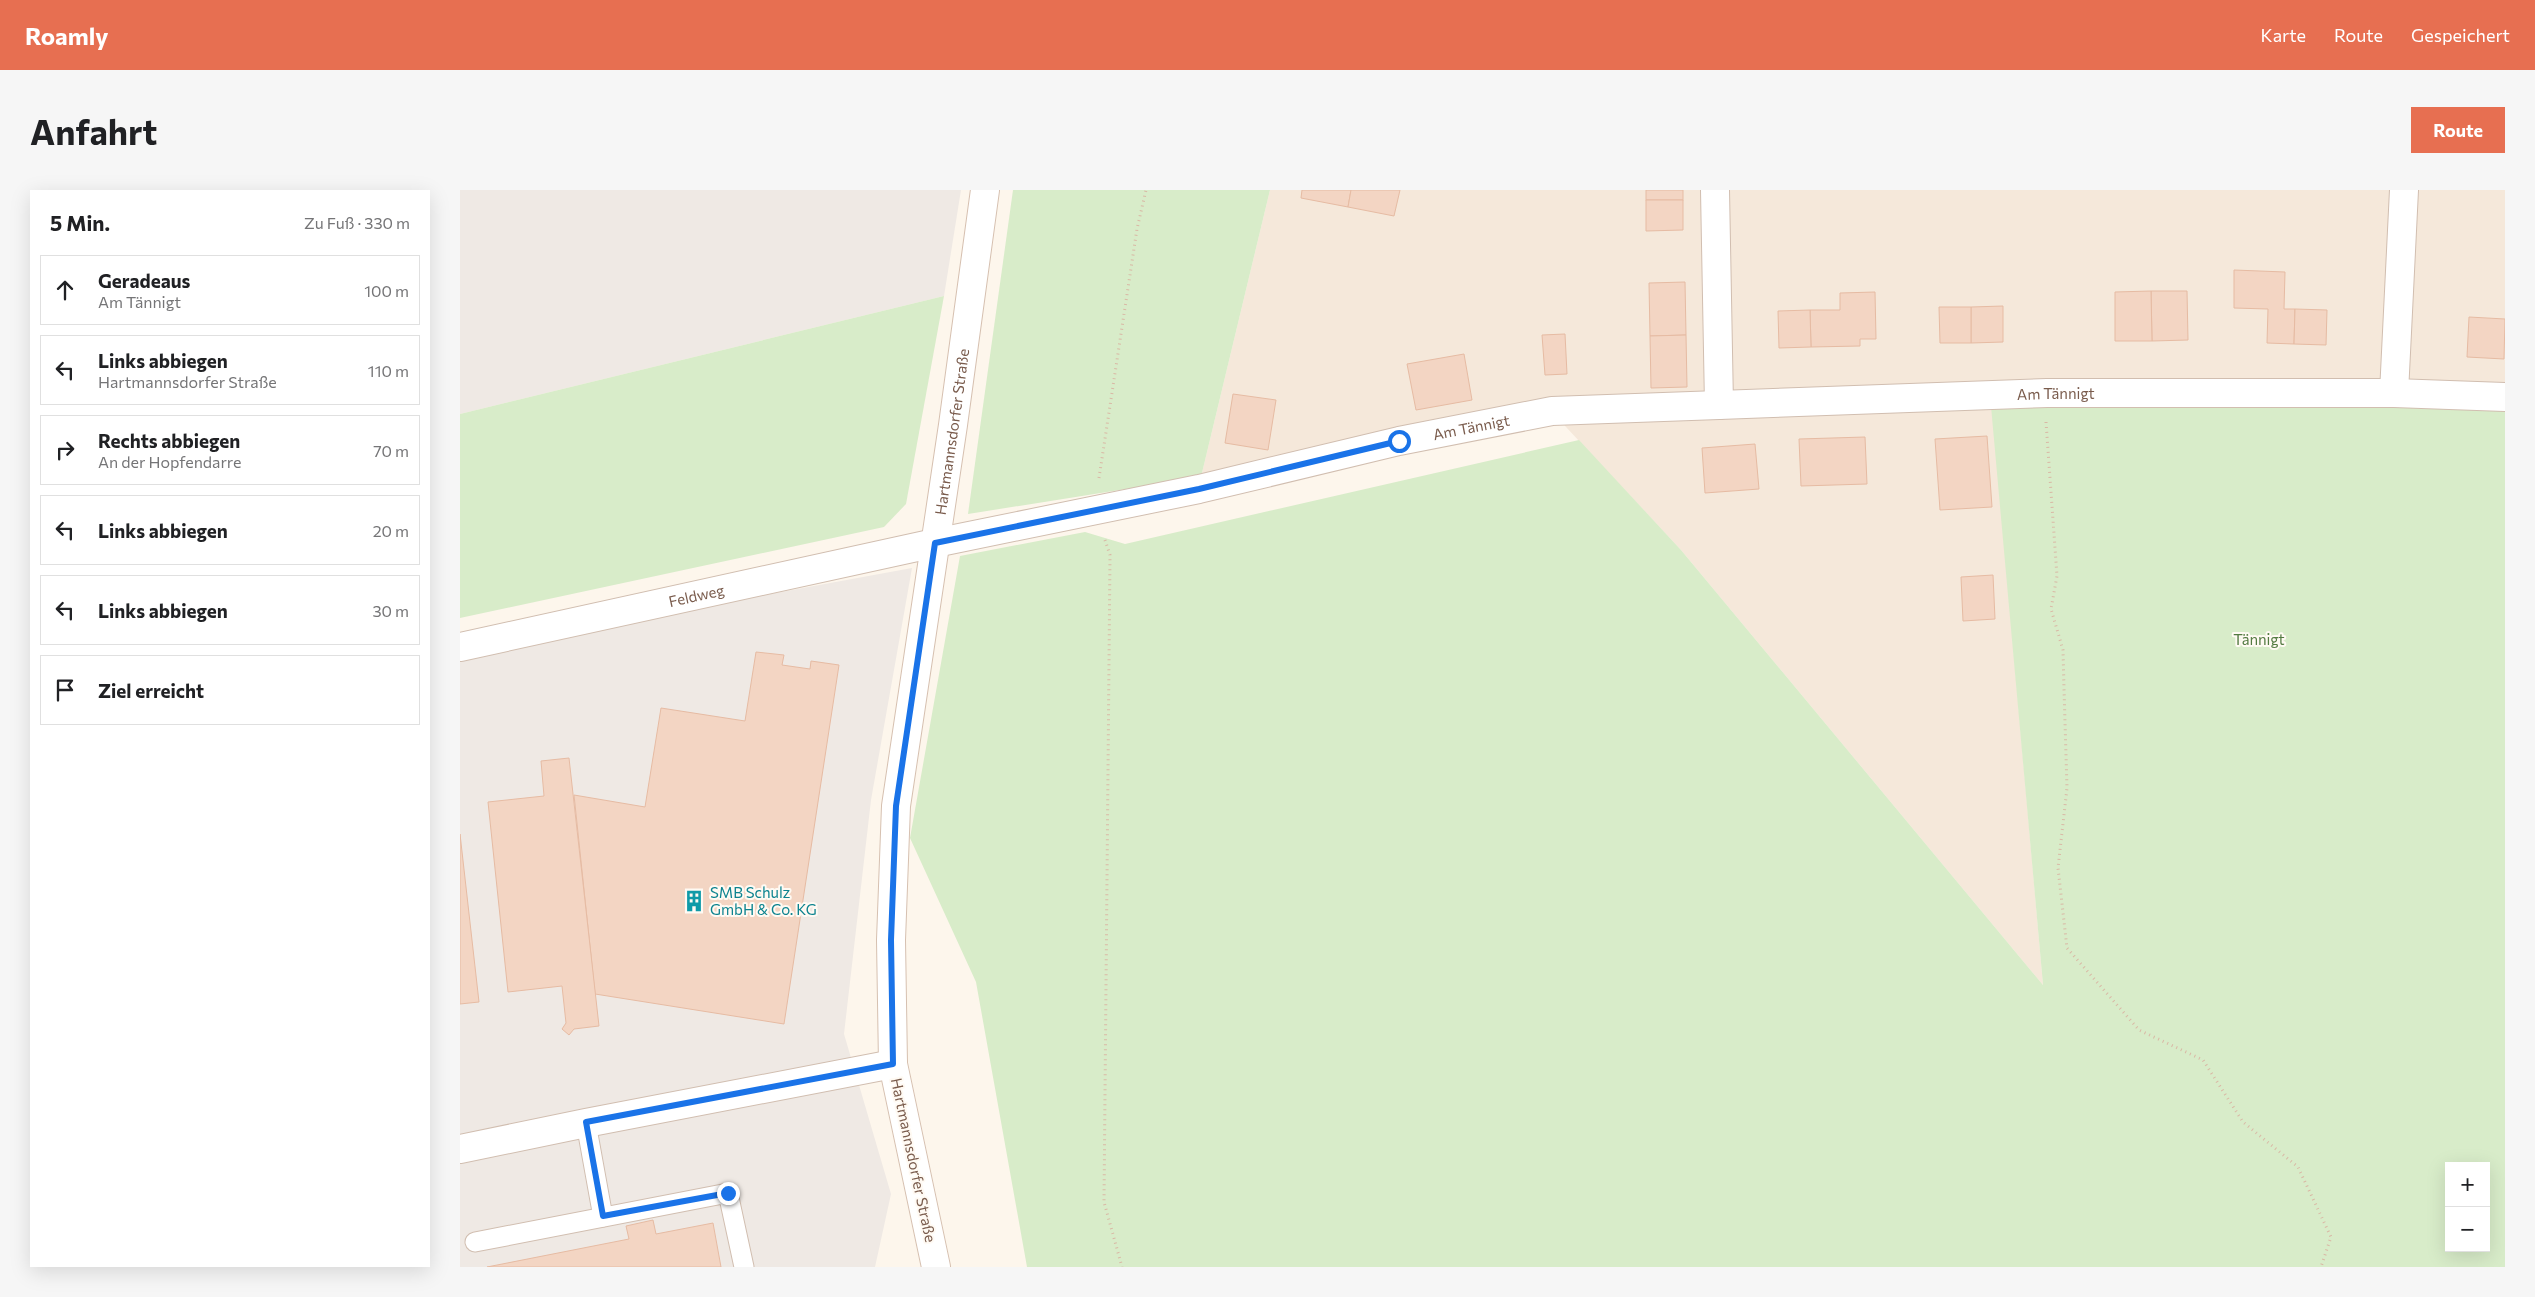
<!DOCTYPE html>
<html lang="de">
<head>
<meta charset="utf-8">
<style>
	body { margin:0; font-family:Commissioner,sans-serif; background:#f6f6f6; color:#202124 }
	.controls { position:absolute; right:15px; bottom:15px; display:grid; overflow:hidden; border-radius:0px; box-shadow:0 5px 20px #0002 }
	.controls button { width:45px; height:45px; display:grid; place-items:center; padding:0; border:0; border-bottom:1px solid #e0e0e0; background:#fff; color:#202124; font:25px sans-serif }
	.stop { position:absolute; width:15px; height:15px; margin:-11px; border:4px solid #1a73e8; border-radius:50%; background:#fff }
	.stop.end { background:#1a73e8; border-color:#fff; box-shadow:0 1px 5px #0008 }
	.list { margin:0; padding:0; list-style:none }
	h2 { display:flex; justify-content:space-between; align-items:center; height:65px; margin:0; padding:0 20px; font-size:21px }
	h2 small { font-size:16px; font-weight:400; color:#757577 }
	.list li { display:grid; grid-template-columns:32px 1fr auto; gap:15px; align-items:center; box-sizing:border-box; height:70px; margin:0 10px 10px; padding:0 10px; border:1px solid #e0e0e0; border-radius:0px }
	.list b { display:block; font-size:19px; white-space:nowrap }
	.list p { margin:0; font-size:16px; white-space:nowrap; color:#757577 }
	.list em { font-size:16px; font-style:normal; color:#757577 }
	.icon { flex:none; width:28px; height:28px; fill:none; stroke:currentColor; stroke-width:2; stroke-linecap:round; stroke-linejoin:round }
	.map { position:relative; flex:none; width:2045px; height:1077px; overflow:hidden; border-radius:0px }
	header { display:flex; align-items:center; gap:30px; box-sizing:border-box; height:70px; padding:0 25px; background:#e76f51; color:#fff }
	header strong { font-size:24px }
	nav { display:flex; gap:28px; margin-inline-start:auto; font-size:18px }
	.intro { display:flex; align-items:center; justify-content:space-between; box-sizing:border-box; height:120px; padding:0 30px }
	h1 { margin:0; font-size:35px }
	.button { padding:12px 22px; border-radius:0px; background:#e76f51; color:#fff; font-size:18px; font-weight:700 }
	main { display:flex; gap:30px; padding:0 30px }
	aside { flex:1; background:#fff; border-radius:0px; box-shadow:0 5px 20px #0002 }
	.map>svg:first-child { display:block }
	.residential { fill:#f5e8da }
	.industrial { fill:#efe9e4 }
	.green { fill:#d8ecc9; fill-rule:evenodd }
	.building { fill:#f3d5c3; stroke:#e6bba3 }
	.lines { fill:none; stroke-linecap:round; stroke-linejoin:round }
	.service-casing { stroke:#d1beb0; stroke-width:21 }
	.minor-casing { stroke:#d1beb0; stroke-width:30 }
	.secondary-casing { stroke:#d6c0b0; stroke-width:30 }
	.path { stroke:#d9b8a5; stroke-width:3; stroke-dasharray:1 4; stroke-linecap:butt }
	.service { stroke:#fff; stroke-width:19 }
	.minor { stroke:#fff; stroke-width:28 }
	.secondary { stroke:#fff; stroke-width:28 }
	.route { stroke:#1a73e8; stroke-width:6 }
	.labels { text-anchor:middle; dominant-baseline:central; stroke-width:4; stroke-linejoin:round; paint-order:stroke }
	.street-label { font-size:15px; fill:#7a5c4d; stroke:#fffaf3 }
	.park-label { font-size:15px; fill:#537a41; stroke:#fffaf3 }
	.culture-label { font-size:15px; fill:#0d838f; stroke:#fffaf3; text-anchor:start }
</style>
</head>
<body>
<header>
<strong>Roamly</strong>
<nav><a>Karte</a><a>Route</a><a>Gespeichert</a></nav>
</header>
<div class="intro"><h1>Anfahrt</h1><a class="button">Route</a></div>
<main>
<aside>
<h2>5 Min.<small>Zu Fuß · 330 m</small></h2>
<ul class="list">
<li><svg class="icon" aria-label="ahead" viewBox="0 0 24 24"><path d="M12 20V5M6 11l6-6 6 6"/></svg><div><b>Geradeaus</b><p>Am Tännigt</p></div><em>100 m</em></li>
<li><svg class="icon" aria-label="left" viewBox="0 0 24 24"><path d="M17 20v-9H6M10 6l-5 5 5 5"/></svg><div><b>Links abbiegen</b><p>Hartmannsdorfer Straße</p></div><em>110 m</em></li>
<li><svg class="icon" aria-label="right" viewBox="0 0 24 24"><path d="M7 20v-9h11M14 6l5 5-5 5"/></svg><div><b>Rechts abbiegen</b><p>An der Hopfendarre</p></div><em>70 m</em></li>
<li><svg class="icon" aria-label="left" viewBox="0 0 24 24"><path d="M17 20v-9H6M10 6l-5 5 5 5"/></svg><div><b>Links abbiegen</b></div><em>20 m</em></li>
<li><svg class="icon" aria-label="left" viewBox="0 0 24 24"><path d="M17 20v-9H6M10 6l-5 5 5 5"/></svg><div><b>Links abbiegen</b></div><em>30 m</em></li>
<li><svg class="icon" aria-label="arrive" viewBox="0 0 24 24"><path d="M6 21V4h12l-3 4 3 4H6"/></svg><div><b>Ziel erreicht</b></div></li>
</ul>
</aside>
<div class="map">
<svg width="2045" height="1077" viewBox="0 0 2045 1077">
	<rect width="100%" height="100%" fill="#fdf6ec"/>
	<!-- residential -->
	<polygon class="residential" points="810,0 2045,0 2045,207 1531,205 1583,795 1221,360 1092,222 741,287"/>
	<!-- industrial -->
	<g class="industrial">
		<polygon points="0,0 501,0 484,106 0,224"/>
		<polygon points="452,378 411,610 384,844 431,1004 415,1077 0,1077 0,461"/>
	</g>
	<!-- green -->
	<g class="green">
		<polygon points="553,0 810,0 741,287 508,324"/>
		<polygon points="484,106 446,314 424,337 0,428 0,224"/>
		<path d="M1530 205 2045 207V1077H567L516 792 450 648 500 366 625 342 665 354 1119 250 1221 360 1583 795ZM1989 976H2026V1058H1989Z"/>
	</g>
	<!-- building -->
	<g class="building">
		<polygon points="842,0 891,0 888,17 841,8"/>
		<polygon points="891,0 940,0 934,26 888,17"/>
		<rect x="1186" y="0" width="37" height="10"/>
		<polygon points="1186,10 1223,10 1223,40 1186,41"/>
		<polygon points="1774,80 1825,82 1824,119 1835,119 1834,154 1807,153 1808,119 1774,118"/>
		<polygon points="1225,92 1226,145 1190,146 1189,93"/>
		<polygon points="1691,101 1727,101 1728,150 1692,151"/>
		<polygon points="1691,101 1692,151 1655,151 1655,102"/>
		<polygon points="1415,102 1416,149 1400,149 1400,156 1351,157 1350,120 1380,120 1380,103"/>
		<polygon points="1543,116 1543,152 1511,153 1511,117"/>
		<polygon points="1479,117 1511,117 1511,153 1480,153"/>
		<polygon points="1835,119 1867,120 1866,155 1834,154"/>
		<polygon points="1350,120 1351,157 1319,158 1318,121"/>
		<polygon points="2009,127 2045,129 2044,169 2007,167"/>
		<polygon points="1105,144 1107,184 1085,185 1082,145"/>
		<polygon points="1226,145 1227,197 1191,198 1190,146"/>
		<polygon points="1004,164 1012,210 956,220 947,174"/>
		<polygon points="773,204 816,210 808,260 765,253"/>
		<polygon points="1527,246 1532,317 1480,320 1475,249"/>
		<polygon points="1405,247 1407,294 1341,296 1339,249"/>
		<polygon points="1295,254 1299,299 1245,303 1242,258"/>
		<polygon points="1533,385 1535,429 1503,431 1501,387"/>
		<polygon points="296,462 324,465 322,475 350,479 351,471 379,475 324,834 135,804 114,605 185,617 201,518 285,531"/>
		<polygon points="109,568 139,836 114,839 109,845 102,839 106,833 102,796 48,802 28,612 84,606 81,571"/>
		<polygon points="0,644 19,812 0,814"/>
		<polygon points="193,1030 196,1044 253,1033 261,1077 27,1077 169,1049 166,1036"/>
	</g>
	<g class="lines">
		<!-- service casing -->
		<g class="service-casing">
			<g id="service">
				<polyline points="126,933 143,1027"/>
				<polyline points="15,1052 268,1003 284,1077"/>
			</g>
		</g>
		<!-- minor casing -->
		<g class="minor-casing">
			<g id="minor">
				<path id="s1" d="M1255 0 1259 215 1587 203H1934L2045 207"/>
				<polyline points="1934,203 1944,0"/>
				<path id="s2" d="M0 457 475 353 739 299 939 251 1092 221 1259 215"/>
				<polyline points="0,959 126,933 433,874"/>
			</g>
		</g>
		<!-- secondary casing -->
		<g class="secondary-casing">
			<g id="secondary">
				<path id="s3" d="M476 1077 433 874 431 750 436 616 493 235 525 0"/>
			</g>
		</g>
		<!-- path -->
		<g class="path">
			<polyline points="1586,232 1597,386 1591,419 1603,460 1604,499 1607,598 1598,678 1607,758 1679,840 1743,870 1783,932 1838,977 1871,1047 1861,1077"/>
			<polyline points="639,288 677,39 686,0"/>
			<polyline points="645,350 650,365 644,1012 662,1077"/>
		</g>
		<!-- service -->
		<use href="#service" class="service"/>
		<!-- minor -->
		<use href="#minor" class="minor"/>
		<!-- secondary -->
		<use href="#secondary" class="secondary"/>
	</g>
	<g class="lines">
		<!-- route -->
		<polyline class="route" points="268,1003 143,1026 126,932 433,874 431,750 436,616 475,353 739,299 939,251"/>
	</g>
	<!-- icons -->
	<defs>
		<g id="building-bare" transform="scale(1.725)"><path d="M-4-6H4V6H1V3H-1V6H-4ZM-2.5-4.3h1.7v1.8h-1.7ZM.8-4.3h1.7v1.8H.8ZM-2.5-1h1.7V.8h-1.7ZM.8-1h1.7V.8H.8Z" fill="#0f9aa8" stroke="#fffaf3" stroke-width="2.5" paint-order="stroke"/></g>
	</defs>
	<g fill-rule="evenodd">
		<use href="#building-bare" x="234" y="711"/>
	</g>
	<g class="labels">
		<!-- street labels -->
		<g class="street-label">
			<text stroke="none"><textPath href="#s1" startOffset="552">Am Tännigt</textPath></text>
			<text stroke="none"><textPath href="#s2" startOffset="1035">Am Tännigt</textPath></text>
			<text stroke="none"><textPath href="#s3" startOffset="844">Hartmannsdorfer Straße</textPath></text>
			<text stroke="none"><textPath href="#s2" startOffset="242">Feldweg</textPath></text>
			<text transform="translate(454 970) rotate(78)">Hartmannsdorfer Straße</text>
		</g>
		<!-- park labels -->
		<g class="park-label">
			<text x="1799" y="449">Tännigt</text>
		</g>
		<!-- culture labels -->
		<g class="culture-label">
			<text x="250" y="702">SMB Schulz<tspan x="250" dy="17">GmbH &amp; Co. KG</tspan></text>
		</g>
	</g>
</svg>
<div class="controls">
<button>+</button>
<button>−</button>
</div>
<div class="stop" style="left:939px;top:251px"></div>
<div class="stop end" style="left:268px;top:1003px"></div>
</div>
</main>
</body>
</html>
